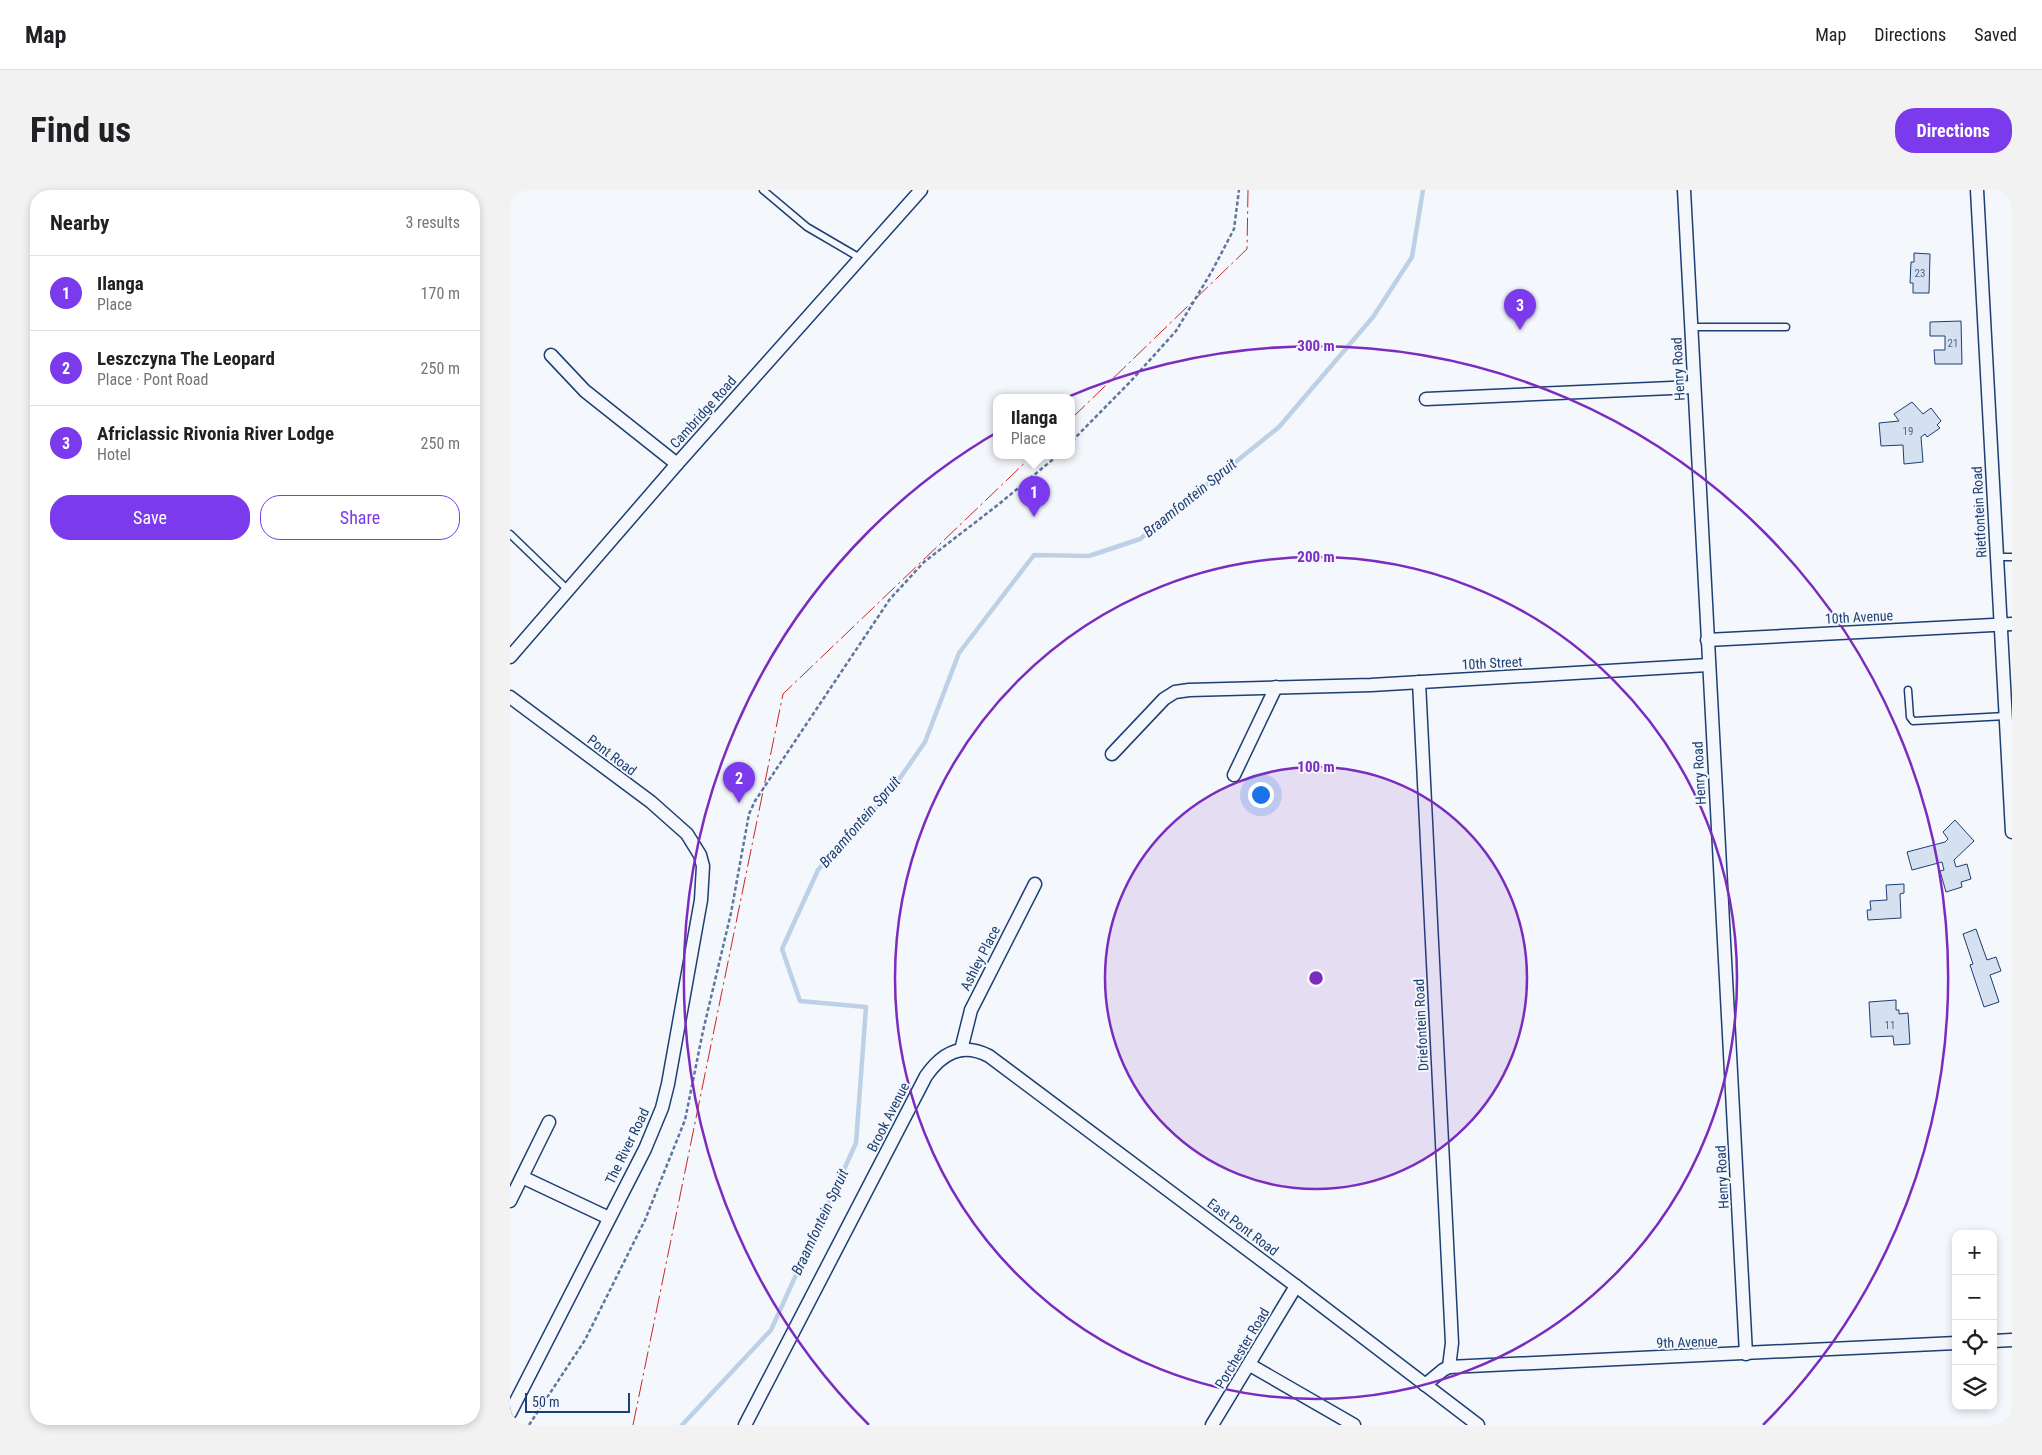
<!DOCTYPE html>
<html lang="en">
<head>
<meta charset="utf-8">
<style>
	body { margin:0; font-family:"Roboto Condensed",sans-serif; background:#f2f2f2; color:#202124 }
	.controls { position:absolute; right:15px; bottom:15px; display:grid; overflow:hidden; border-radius:10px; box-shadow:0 2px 8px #0003 }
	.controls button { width:45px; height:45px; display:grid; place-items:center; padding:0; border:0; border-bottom:1px solid #e0e0e0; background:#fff; color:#202124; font:25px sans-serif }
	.scale { position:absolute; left:15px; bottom:12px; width:105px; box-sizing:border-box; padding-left:5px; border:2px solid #1d3f73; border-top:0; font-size:14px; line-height:18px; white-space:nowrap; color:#1d3f73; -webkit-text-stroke:4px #f4f7fb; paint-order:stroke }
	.you { position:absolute; left:750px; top:604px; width:18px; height:18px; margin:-12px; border:4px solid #fff; border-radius:50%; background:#1a73e8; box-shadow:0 0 0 8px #1a73e833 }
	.badge { display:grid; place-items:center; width:32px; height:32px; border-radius:50%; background:#7c3aed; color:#fff; font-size:16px; font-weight:700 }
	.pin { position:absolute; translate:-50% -41px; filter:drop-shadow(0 1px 2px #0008) }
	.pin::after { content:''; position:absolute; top:26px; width:18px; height:15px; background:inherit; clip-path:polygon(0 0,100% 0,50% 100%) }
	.popup { position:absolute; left:483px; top:204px; width:82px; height:65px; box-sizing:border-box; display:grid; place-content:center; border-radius:10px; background:#fff; filter:drop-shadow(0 1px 4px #0005); font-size:16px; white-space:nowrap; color:#757577 }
	.popup b { font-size:19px; color:#202124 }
	.popup::after { content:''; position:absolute; left:50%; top:100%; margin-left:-10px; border:10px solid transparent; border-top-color:#fff }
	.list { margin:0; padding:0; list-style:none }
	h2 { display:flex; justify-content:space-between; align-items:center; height:65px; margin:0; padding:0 20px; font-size:21px }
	h2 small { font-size:16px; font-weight:400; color:#757577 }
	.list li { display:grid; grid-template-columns:32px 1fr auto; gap:15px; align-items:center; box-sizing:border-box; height:75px; padding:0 20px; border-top:1px solid #e0e0e0 }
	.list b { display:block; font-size:19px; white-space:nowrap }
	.list p { margin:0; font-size:16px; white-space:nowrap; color:#757577 }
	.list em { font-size:16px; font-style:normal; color:#757577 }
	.actions { display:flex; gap:10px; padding:15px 20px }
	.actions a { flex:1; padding:11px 0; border:1px solid #7c3aed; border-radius:20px; text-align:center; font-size:18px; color:#7c3aed }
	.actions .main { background:#7c3aed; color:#fff }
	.icon { flex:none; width:28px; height:28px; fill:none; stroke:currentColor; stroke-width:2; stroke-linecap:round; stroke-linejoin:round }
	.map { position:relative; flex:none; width:1502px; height:1235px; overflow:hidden; border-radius:20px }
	header { display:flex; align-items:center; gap:30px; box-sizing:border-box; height:70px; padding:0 25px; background:#fff; border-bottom:1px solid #e0e0e0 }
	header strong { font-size:24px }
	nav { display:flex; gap:28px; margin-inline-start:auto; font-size:18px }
	.intro { display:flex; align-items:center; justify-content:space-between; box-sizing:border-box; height:120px; padding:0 30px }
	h1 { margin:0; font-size:35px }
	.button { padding:12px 22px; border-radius:20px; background:#7c3aed; color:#fff; font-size:18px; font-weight:700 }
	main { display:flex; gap:30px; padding:0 30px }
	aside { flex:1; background:#fff; border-radius:20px; box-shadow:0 2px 8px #0003 }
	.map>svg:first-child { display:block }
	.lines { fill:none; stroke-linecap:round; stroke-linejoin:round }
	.stream { stroke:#bed0e5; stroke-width:4.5 }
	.building { fill:#d5e0f0; stroke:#1d3f73 }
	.service-casing { stroke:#1d3f73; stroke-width:9 }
	.minor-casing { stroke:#1d3f73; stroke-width:15 }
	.path { stroke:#5e769c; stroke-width:2.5; stroke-dasharray:4 2.5; stroke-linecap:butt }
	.service { stroke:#f4f7fb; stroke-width:6 }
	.minor { stroke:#f4f7fb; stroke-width:12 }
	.power { stroke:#c62828; stroke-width:1; stroke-dasharray:18 4 2.5 4; stroke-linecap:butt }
	.ring { fill:none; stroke:#7b2cbf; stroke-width:2.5 }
	.labels { text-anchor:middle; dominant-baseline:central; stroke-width:4; stroke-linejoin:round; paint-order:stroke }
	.number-label { font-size:11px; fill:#4b6792 }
	.street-label { font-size:14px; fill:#1d3f73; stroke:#f4f7fb }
	.water-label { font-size:15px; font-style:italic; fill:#1d3f73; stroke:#f4f7fb }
	.centre { fill:#7b2cbf; stroke:#f4f7fb; stroke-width:2.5 }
	.ring-label { font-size:15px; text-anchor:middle; font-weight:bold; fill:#7b2cbf; stroke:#f4f7fb; stroke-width:4; stroke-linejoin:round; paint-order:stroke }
</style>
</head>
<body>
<header>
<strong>Map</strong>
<nav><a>Map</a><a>Directions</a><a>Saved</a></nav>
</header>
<div class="intro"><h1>Find us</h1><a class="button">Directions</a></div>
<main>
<aside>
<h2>Nearby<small>3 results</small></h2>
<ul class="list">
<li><span class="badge">1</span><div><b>Ilanga</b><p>Place</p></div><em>170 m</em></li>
<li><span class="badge">2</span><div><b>Leszczyna The Leopard</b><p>Place · Pont Road</p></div><em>250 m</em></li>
<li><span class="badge">3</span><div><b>Africlassic Rivonia River Lodge</b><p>Hotel</p></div><em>250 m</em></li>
</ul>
<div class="actions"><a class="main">Save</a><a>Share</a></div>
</aside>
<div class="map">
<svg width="1502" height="1235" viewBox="0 0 1502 1235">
	<rect width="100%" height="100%" fill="#f4f7fb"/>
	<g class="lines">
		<!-- stream -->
		<polyline class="stream" points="172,1235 261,1140 346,953 356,817 290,811 272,759 308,680 381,601 415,552 449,463 524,365 579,366 630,349 769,237 863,127 902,67 913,0"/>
	</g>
	<!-- building -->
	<g class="building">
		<polygon points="1404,63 1420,64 1419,103 1403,103 1403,93 1400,93 1401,72 1404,72"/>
		<polygon points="1451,131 1452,174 1425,174 1424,160 1435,160 1435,146 1420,146 1420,132"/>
		<polygon points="1402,212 1413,224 1421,218 1431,231 1427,235 1430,238 1417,247 1415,244 1411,247 1413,272 1394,274 1393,255 1371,256 1369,233 1389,231 1384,224"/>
		<polygon points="1445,630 1464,651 1444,670 1446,677 1457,674 1461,689 1451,692 1452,697 1436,702 1430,681 1434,680 1432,672 1402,680 1397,662 1435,652 1438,649 1433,642"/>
		<polygon points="1394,694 1394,703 1390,704 1391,728 1358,730 1357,720 1361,720 1360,711 1377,710 1376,695"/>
		<polygon points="1466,739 1477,770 1486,767 1491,781 1480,785 1489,812 1474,817 1460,775 1463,774 1453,744"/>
		<polygon points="1386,810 1386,820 1389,820 1389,824 1398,823 1400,854 1384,855 1383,846 1361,847 1359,812"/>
	</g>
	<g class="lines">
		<!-- service casing -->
		<g class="service-casing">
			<g id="service">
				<polyline points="253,0 297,37 350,68"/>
				<polyline points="1181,137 1276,137"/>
				<polyline points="0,344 58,400"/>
				<polyline points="1486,367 1502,367"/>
				<polyline points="1398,500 1400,527 1403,531 1496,526"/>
			</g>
		</g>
		<!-- minor casing -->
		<g class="minor-casing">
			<g id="minor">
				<polyline points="1174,0 1236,1164"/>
				<polyline points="1467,0 1502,642"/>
				<polyline points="41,165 75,201 167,274"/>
				<polyline points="916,209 1184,197"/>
				<polyline points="1197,450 1502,434"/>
				<polyline points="0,467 167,274 411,0"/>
				<polyline points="909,492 942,1153 939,1177"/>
				<polyline points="0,507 141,612 177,644 190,665 193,676 191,710 158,894 152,918 135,959 0,1223"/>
				<polyline points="602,564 654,509 665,502 679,500 861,495 1198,475"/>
				<polyline points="724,585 766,497"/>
				<polyline points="451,860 461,820 525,694"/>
				<polyline points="12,987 99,1028"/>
				<polyline points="0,1011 39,932"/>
				<polyline points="1483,1151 1502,1150"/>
				<polyline points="740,1175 844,1235"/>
				<polyline points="915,1195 933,1180 939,1177 1446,1153"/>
				<path d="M235 1235 416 886C432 863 452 852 479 866L786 1096 968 1235"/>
				<polyline points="702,1235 786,1096"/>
			</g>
		</g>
		<!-- path -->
		<g class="path">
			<polyline points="562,251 620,192 666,141 702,81 724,39 729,0"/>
			<polyline points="19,1235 75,1150 135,1030 175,930 193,841 221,723 239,624 245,611 380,409 414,372 489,314 547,266"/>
		</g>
		<!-- service -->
		<use href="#service" class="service"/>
		<!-- minor -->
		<use href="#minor" class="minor"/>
		<!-- power -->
		<g class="power">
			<polyline points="562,228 737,59 738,0"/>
			<polyline points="123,1235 273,504 522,266"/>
		</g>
	</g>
	<!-- distance rings -->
	<circle cx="806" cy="788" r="211" fill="#7b2cbf" fill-opacity=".12"/>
	<g class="ring">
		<circle cx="806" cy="788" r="211"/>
		<circle cx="806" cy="788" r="421"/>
		<path d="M359 1235A632 632 0 1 1 1253 1235"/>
	</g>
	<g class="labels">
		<!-- number labels -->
		<g class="number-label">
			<text x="1410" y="83">23</text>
			<text x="1443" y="153">21</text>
			<text x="1398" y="241">19</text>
			<text x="1380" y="835">11</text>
		</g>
		<!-- street labels -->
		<g class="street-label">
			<text transform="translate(1168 179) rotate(-93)">Henry Road</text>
			<text transform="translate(193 222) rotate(-48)">Cambridge Road</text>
			<text transform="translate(1469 322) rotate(-93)">Rietfontein Road</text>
			<text transform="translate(1349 427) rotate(-3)">10th Avenue</text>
			<text transform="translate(982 473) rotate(-3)">10th Street</text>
			<text transform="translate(102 565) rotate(37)">Pont Road</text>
			<text transform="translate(1189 583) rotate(-93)">Henry Road</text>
			<text transform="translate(470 768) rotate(-63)">Ashley Place</text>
			<text transform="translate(911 835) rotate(-93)">Driefontein Road</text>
			<text transform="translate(378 927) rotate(-63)">Brook Avenue</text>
			<text transform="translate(117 956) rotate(-64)">The River Road</text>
			<text transform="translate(1212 987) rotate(-93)">Henry Road</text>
			<text transform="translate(733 1037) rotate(37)">East Pont Road</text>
			<text transform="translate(1177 1152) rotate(-2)">9th Avenue</text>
			<text transform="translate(732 1158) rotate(-59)">Porchester Road</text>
		</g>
		<!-- water labels -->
		<g class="water-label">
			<text transform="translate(680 308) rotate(-39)">Braamfontein Spruit</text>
			<text transform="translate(350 632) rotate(-49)">Braamfontein Spruit</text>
			<text transform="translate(310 1032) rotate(-65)">Braamfontein Spruit</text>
		</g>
	</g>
	<circle cx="806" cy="788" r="8" class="centre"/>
	<g class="ring-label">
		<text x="806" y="161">300 m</text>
		<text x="806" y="372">200 m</text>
		<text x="806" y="582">100 m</text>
	</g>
</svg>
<div class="controls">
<button>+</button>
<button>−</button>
<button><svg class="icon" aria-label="locate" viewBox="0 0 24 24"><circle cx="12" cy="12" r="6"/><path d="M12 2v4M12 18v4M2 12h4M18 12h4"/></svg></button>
<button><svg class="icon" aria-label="layers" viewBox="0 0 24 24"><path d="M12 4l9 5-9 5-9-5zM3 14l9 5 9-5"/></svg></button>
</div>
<div class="scale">50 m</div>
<div class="you"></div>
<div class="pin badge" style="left:524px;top:327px">1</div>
<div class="popup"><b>Ilanga</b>Place</div>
<div class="pin badge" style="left:229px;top:613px">2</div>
<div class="pin badge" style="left:1010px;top:140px">3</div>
</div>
</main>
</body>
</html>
